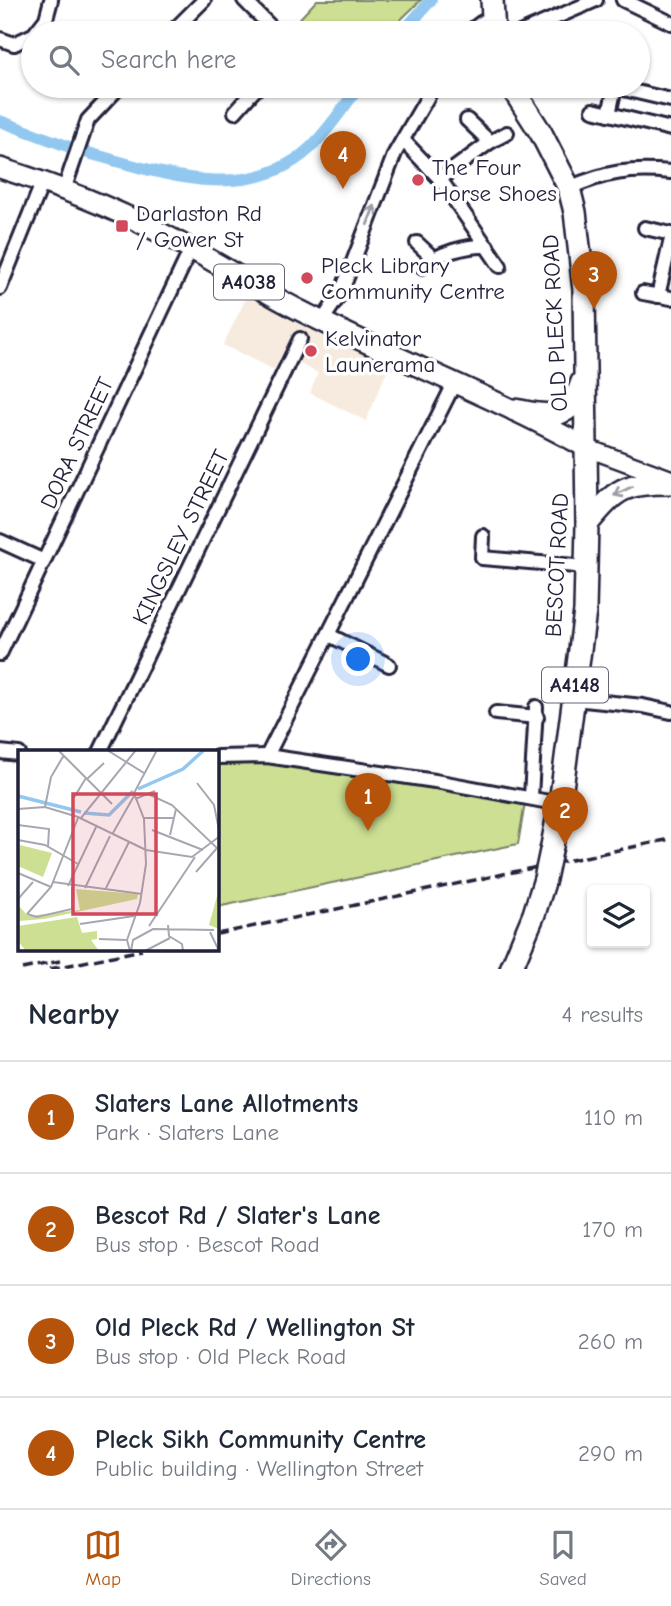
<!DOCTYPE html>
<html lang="en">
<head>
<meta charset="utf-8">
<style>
	body { margin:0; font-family:"Comic Neue",sans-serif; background:#f6f6f7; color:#1f2937 }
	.controls { position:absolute; right:21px; bottom:21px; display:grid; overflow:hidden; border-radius:7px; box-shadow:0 2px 5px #0004 }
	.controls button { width:63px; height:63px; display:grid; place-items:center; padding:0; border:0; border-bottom:2px solid #e0e1e3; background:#fff; color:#1f2937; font:35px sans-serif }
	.you { position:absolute; left:359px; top:660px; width:24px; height:24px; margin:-18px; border:5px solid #fff; border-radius:50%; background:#1a73e8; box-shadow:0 0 0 10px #1a73e833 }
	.badge { display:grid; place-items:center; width:46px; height:46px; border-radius:50%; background:#b45309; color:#fff; font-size:23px; font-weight:700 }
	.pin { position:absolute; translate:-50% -58px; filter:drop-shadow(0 2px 4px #0008) }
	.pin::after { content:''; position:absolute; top:37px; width:24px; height:21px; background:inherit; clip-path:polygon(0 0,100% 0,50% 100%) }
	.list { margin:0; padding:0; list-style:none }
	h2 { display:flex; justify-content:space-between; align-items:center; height:91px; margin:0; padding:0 28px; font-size:30px }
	h2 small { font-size:23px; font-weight:400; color:#747a83 }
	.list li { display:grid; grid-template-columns:46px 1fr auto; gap:21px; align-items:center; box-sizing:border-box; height:112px; padding:0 28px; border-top:2px solid #e0e1e3 }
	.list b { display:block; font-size:26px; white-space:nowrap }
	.list p { margin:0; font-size:23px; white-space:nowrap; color:#747a83 }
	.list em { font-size:23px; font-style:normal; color:#747a83 }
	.icon { flex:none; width:38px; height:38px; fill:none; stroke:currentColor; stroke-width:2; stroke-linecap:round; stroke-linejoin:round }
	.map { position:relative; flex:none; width:671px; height:969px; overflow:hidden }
	.search { position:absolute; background:#fff; box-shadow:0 2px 5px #0004; left:21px; right:21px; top:21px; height:77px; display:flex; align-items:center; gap:18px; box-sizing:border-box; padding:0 24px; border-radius:38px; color:#747a83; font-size:26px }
	.sheet { height:539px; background:#fff }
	nav { display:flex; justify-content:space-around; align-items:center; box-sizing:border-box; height:98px; border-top:2px solid #e0e1e3; background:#fff; font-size:19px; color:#747a83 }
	nav a { display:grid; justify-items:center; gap:4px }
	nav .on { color:#b45309 }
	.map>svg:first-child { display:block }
	.built { fill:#f7ebdf }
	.green { fill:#ccdf93; stroke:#778067; stroke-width:2 }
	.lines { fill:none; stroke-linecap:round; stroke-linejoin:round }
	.canal { stroke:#92c8f0; stroke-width:12 }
	.minor-casing { stroke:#22223b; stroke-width:18 }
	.tertiary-casing { stroke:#22223b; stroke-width:21 }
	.primary-casing { stroke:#22223b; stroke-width:24 }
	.trunk-casing { stroke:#22223b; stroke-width:26 }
	.minor { stroke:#fff; stroke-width:12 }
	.tertiary { stroke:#fff; stroke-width:16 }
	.primary { stroke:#fff; stroke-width:19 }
	.trunk { stroke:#fff; stroke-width:21 }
	.rail { stroke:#22223b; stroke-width:3.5; stroke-dasharray:10 5; stroke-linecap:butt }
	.trunk-bridge-casing { stroke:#22223b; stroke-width:26; stroke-linecap:butt }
	.trunk-bridge { stroke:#fff; stroke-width:21 }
	.oneway { stroke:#9c9ca7 }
	.poi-dot { fill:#d1495b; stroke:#fff; stroke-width:2.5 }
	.labels { text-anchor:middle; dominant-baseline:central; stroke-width:7; stroke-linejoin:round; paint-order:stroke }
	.shield { fill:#fff; stroke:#646476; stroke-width:2 }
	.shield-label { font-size:21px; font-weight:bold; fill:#22223b }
	.poi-label { font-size:23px; fill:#22223b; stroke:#fff; text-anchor:start }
	.street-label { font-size:23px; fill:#22223b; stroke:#fff }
	.inset-river { fill:none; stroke:#92c8f0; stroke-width:3.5 }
	.inset-road { fill:none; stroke:#a7a7b1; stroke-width:2 }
	.view { fill:#d1495b; fill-opacity:0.15; stroke:#d1495b; stroke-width:3.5 }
	.inset-edge { fill:none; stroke:#22223b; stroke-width:3.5 }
</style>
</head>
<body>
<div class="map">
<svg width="671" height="969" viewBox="0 0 671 969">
	<rect width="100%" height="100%" fill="#fff"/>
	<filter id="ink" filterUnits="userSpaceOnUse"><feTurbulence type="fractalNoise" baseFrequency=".0143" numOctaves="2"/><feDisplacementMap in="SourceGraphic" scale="14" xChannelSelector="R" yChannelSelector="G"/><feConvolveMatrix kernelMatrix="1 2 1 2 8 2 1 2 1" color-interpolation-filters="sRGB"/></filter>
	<g filter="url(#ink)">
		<!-- built -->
		<polygon class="built" points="248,294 389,366 366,421 310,393 318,373 282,355 274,370 223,345"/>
		<!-- green -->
		<g class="green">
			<polygon points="317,0 421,0 387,33 293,33 290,29"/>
			<polygon points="271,763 525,803 518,844 217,907 217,765"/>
		</g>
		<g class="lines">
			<!-- canal -->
			<g class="canal">
				<polyline points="402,33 431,0"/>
				<polyline points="0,121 67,146"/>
				<path d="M88 153C159 172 246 206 309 149 329 130 343 107 360 86"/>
			</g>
			<!-- minor casing -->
			<g class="minor-casing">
				<g id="minor">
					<polyline points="244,0 277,33"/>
					<polyline points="623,0 671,23"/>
					<polyline points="35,33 46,19 51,0"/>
					<polyline points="171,33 204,0"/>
					<polyline points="468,33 481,23 492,17"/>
					<polyline points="520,33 596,0"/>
					<polyline points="0,39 14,44 33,35"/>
					<polyline points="241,87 250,95 259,86"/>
					<polyline points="615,87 671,100"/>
					<polyline points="593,110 671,129"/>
					<polyline points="235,112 250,95"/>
					<polyline points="609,114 615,87 610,86"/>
					<polyline points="467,120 490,142"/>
					<polyline points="403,140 440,179 500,266"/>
					<polyline points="440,179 490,142 507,133"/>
					<path d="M569 188C606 172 630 168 671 172"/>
					<polyline points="64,190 88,120 120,86"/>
					<polyline points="645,228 671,234"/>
					<polyline points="417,243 433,258"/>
					<path d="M423 267C438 253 467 245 487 246"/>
					<polyline points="0,288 43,181"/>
					<polyline points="643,293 671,298"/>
					<polyline points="658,296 671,239"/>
					<polyline points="322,321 341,293 395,153 434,86"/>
					<polyline points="483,536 482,558 587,567"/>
					<polyline points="0,541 44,561"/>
					<polyline points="329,635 389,665"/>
					<polyline points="0,654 191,249"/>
					<polyline points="574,699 643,706 671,712"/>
					<polyline points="496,713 537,717"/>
					<polyline points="0,752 19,754"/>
					<polyline points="100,752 300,339"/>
					<polyline points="267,756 454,384"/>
					<polyline points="217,757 267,756 435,781 560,804"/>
					<polyline points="531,797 536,707"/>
				</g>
			</g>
			<!-- tertiary casing -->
			<g class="tertiary-casing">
				<polyline id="tertiary" points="587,448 671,479"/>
			</g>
			<!-- primary casing -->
			<g class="primary-casing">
				<path id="primary" d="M0 168C54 185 107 205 157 231 206 255 252 286 301 311 395 359 495 397 587 448"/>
			</g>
			<!-- trunk casing -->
			<g class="trunk-casing">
				<g id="trunk">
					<polyline points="492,0 494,33"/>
					<polyline points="511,86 541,133 569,188 575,212 584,290 587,524 585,611 560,804 552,846"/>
					<path d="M515 410C531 413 556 420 570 407 576 401 579 390 582 382"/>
					<path d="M587 524C617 488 624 483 671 483"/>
					<polyline points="511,969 534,914 545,879"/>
				</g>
			</g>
			<!-- minor -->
			<use href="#minor" class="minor"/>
			<!-- tertiary -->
			<use href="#tertiary" class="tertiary"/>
			<!-- primary -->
			<use href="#primary" class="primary"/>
			<!-- trunk -->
			<use href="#trunk" class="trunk"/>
			<!-- rail -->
			<g class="rail">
				<polyline points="217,934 671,839"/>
				<polyline points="22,969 60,961"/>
				<polyline points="50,969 142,950"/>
			</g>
			<!-- trunk-bridge casing -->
			<g class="trunk-bridge-casing">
				<polyline id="trunk-bridge" points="545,879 552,846"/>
			</g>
			<!-- trunk-bridge -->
			<use href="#trunk-bridge" class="trunk-bridge"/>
		</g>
		<!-- one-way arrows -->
		<defs><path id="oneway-shaft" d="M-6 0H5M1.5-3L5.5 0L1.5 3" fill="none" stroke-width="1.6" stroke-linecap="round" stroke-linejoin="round" transform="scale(1.75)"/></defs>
		<g class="oneway">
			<use href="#oneway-shaft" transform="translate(371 215) rotate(-69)"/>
			<use href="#oneway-shaft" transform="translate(623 491) rotate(154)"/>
		</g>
	</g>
	<!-- markers -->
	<g class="poi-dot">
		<circle cx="418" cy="180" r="7"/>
		<rect x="115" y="219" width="14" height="14" rx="3.5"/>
		<circle cx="307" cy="278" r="7"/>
		<circle cx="311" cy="351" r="7"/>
	</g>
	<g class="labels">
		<!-- shield labels -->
		<g class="shield">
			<rect x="214" y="264.5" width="70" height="35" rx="5"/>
			<rect x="542" y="667.5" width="66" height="35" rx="5"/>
		</g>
		<g class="shield-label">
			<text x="249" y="282">A4038</text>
			<text x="575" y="685">A4148</text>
		</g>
		<!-- poi labels -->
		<g class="poi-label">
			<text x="432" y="167">The Four<tspan x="432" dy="26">Horse Shoes</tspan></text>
			<text x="136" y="213">Darlaston Rd<tspan x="136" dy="26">/ Gower St</tspan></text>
			<text x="321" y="265">Pleck Library<tspan x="321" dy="26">Community Centre</tspan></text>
			<text x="325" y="338">Kelvinator<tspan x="325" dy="26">Launerama</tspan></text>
		</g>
		<!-- street labels -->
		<g class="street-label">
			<text transform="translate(555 323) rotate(-93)">OLD PLECK ROAD</text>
			<text transform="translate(77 443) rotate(-65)">DORA STREET</text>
			<text transform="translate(181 537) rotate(-64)">KINGSLEY STREET</text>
			<text transform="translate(557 565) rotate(-87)">BESCOT ROAD</text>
		</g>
	</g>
	<!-- overview -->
	<g transform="translate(18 750)">
		<rect width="201" height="201" fill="#fff"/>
		<path d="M2 95 34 103 25 127 0 116ZM58 139 120 144 119 149 26 169 0 171V155L10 166 62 160ZM201 139V179L191 175ZM59 167 64 183 79 181V189L73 190 81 201H8L0 191V176Z" fill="#ccdf93"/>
		<path class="inset-river" d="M120 39 165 19 186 0M0 46 63 62M66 63 91 65 115 41"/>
		<path class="inset-road" d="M40 0 94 54M89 0 126 23M69 29 86 13M179 33 196 55 202 85M61 40 55 49 68 28M130 44 154 55 199 98 178 122M117 49 137 41M27 57 33 27 46 5M0 59 27 57 60 67 128 100M63 68 118 0M125 68H155M0 75 31 79 30 97M134 80 185 100M95 83 116 46M152 85 158 59M0 90 27 95 60 114M128 100 174 107 202 86M0 123 33 137M35 132 124 144M50 136 79 75M67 138 92 86M88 138 111 92M0 149 15 132M9 164 33 137 60 68M9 164 19 167 54 159V137M62 174 116 166M150 175 151 186 164 194 165 201M131 176 177 107M192 182 201 201M81 189 108 190M112 201 109 190 122 153 128 114 126 69 116 43 139 0M113 201 115 190 135 179 196 180M127 201 152 188"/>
		<path class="view" d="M55 44H138V164H55Z"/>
		<rect width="201" height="201" class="inset-edge"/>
	</g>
</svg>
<div class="controls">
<button><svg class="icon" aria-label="layers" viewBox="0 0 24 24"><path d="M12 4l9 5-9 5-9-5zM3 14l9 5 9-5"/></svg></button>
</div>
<div class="you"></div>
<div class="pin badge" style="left:368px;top:831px">1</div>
<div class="pin badge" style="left:565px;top:845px">2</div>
<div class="pin badge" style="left:594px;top:309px">3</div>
<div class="pin badge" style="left:343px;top:189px">4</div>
<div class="search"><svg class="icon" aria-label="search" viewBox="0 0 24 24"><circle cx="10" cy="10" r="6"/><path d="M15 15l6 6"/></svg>Search here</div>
</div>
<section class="sheet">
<h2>Nearby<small>4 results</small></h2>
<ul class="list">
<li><span class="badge">1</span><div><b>Slaters Lane Allotments</b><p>Park · Slaters Lane</p></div><em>110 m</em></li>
<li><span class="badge">2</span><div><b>Bescot Rd / Slater's Lane</b><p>Bus stop · Bescot Road</p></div><em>170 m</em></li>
<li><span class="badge">3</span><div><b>Old Pleck Rd / Wellington St</b><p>Bus stop · Old Pleck Road</p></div><em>260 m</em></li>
<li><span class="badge">4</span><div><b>Pleck Sikh Community Centre</b><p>Public building · Wellington Street</p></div><em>290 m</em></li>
</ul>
</section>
<nav>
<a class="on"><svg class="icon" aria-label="map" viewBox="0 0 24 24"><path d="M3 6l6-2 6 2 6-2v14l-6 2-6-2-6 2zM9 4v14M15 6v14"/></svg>Map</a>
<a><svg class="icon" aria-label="directions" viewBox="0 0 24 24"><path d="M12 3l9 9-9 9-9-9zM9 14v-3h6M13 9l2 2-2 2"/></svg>Directions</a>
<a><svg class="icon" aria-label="saved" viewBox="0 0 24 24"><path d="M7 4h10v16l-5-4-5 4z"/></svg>Saved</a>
</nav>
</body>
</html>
